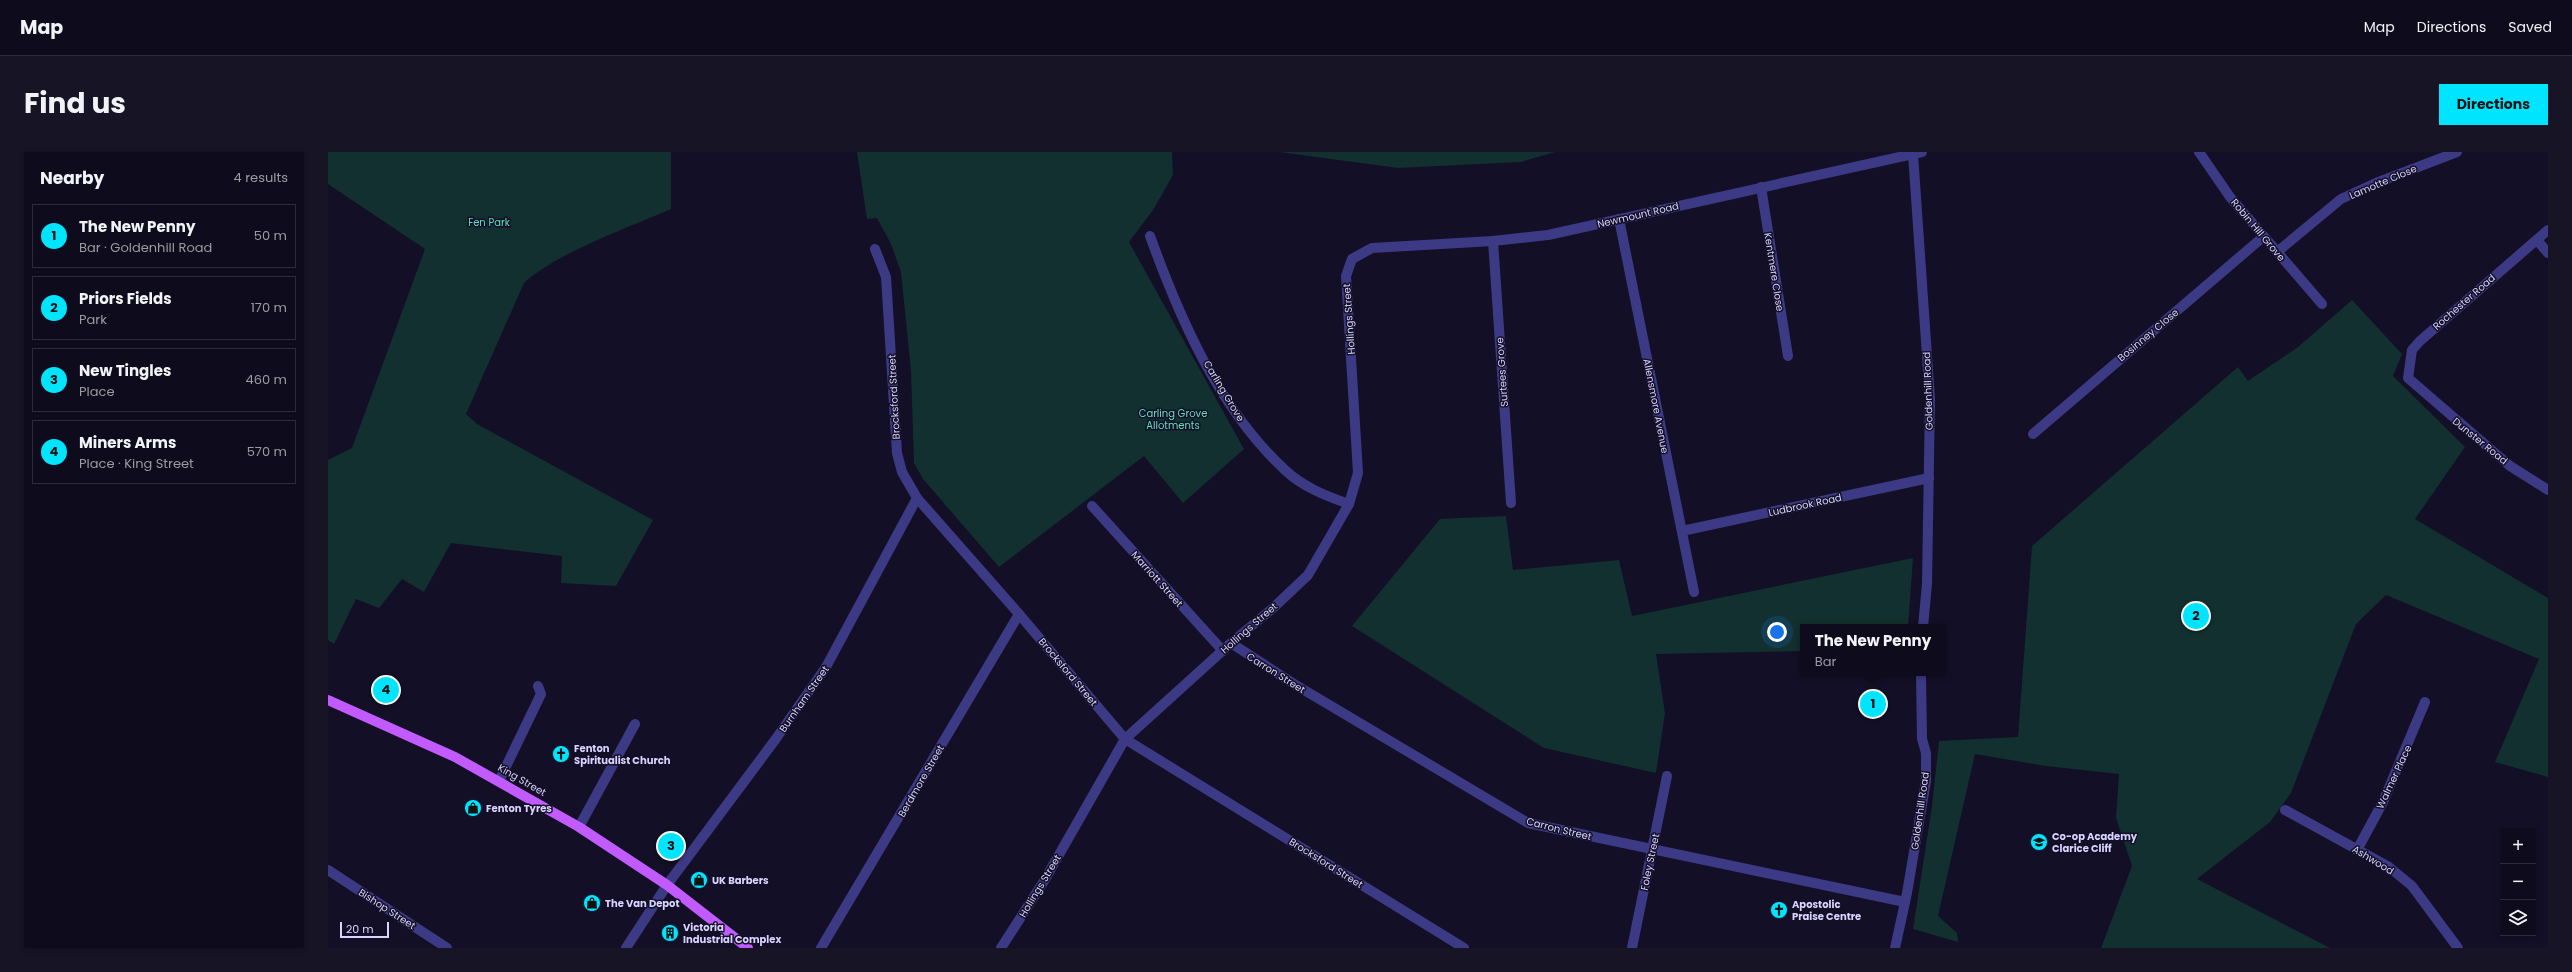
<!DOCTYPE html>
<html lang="en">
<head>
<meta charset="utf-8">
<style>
	body { margin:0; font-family:Poppins,sans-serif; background:#171425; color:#f1f3f6 }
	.controls { position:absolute; right:12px; bottom:12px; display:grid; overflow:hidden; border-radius:0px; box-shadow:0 2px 6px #0003 }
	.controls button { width:36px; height:36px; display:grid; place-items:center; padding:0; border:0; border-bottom:1px solid #2e2b3b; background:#0e0b1c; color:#f1f3f6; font:20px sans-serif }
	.scale { position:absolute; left:12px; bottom:10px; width:49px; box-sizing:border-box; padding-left:4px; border:2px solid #d9d4ff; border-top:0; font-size:11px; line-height:14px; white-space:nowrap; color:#d9d4ff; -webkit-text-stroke:3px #130f26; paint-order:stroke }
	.you { position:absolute; left:1449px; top:480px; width:14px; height:14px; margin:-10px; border:3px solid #fff; border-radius:50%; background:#1a73e8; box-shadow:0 0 0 6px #1a73e833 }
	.badge { display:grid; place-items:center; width:26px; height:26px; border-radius:50%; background:#00e5ff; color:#111; font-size:13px; font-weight:700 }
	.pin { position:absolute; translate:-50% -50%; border:2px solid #fff; box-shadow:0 1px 4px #0006 }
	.popup { position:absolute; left:1472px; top:472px; width:146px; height:52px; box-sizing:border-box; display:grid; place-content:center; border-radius:0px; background:#0e0b1c; filter:drop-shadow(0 1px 3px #0005); font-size:13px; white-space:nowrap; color:#9b9ba3 }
	.popup b { font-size:15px; color:#f1f3f6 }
	.popup::after { content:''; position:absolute; left:50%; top:100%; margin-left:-8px; border:8px solid transparent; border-top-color:#0e0b1c }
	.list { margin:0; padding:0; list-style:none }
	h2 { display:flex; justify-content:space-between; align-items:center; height:52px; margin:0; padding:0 16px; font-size:17px }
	h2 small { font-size:13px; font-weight:400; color:#9b9ba3 }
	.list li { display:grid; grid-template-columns:26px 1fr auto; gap:12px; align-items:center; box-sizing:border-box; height:64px; margin:0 8px 8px; padding:0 8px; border:1px solid #2e2b3b; border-radius:0px }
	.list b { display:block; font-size:15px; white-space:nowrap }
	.list p { margin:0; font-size:13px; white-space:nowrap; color:#9b9ba3 }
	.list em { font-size:13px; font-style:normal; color:#9b9ba3 }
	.icon { flex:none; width:22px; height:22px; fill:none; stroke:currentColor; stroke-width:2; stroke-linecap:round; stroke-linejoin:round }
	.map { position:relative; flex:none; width:2220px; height:796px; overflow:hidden; border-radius:0px }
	header { display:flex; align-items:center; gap:24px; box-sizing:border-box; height:56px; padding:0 20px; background:#0e0b1c; border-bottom:1px solid #2e2b3b }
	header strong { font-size:19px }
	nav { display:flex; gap:22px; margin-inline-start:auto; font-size:14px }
	.intro { display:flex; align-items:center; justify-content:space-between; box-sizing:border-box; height:96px; padding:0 24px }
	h1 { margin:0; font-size:28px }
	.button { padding:10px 18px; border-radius:0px; background:#00e5ff; color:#111; font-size:14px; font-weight:700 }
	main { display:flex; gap:24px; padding:0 24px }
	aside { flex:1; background:#0e0b1c; border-radius:0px; box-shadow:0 2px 6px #0003 }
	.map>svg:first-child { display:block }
	.green { fill:#12302f }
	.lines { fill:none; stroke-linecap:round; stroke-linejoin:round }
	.minor { stroke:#3d3a85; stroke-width:10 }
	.major { stroke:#c25bff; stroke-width:10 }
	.labels { text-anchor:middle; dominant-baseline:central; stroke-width:3; stroke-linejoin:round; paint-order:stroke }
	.street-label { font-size:10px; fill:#d9d4ff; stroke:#130f26 }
	.park-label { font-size:10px; fill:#5fe0c0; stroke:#130f26 }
	.poi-label { font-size:10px; font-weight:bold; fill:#d9d4ff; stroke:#130f26; text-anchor:start }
</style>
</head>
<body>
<header>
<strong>Map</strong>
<nav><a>Map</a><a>Directions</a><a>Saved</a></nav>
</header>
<div class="intro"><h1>Find us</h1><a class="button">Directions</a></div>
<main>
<aside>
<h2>Nearby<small>4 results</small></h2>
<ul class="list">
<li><span class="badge">1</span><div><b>The New Penny</b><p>Bar · Goldenhill Road</p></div><em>50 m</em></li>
<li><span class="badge">2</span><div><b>Priors Fields</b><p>Park</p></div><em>170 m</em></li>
<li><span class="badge">3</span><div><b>New Tingles</b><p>Place</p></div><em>460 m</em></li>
<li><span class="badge">4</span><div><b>Miners Arms</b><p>Place · King Street</p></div><em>570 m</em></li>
</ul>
</aside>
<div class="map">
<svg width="2220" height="796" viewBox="0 0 2220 796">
	<rect width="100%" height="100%" fill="#130f26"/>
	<!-- green -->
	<g class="green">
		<path d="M0 0H343V57C300 76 230 100 196 131L138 262 149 272 325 368 288 434 233 431 234 404 123 391 96 440 74 427 51 456 28 447 6 492 0 488V308L24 296 97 97 0 32Z"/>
		<polygon points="529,0 844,0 845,23 825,58 801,90 916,297 855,351 816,304 671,415 595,327 586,311 583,219 573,120 563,92 549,66 539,67"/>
		<polygon points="951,0 1227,0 1193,10 1070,16"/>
		<polygon points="2024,148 2074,202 2065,224 2137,295 2087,367 2220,446 2220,625 2167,610 2211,507 2058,443 2028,472 1963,641 1942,670 1869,727 2002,796 1773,796 1804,714 1788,666 1791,622 1718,614 1647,602 1610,764 1629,781 1630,790 1585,777 1604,654 1611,589 1690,585 1704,394 1910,215 1920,229 1970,195"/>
		<polygon points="1178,364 1185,418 1291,408 1304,464 1585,406 1580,475 1475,475 1475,499 1328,502 1337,561 1328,621 1216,596 1024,474 1112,367"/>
	</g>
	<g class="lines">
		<!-- minor -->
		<g class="minor">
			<polyline points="1871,0 1902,45 1994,152"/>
			<polyline points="1585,2 1602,247 1599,432 1595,475"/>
			<polyline points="1433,35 1460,204"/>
			<polyline points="1291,67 1366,440"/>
			<polyline points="2220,78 2092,189 2084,198 2080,226 2182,314 2220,338"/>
			<path d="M822 84C852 167 891 257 957 318 975 335 998 344 1021 352"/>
			<polyline points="2209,88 2220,101"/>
			<polyline points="1165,89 1183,351"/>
			<polyline points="547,97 558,125 569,301 574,320 589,346 691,462 797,587 1136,796"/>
			<polyline points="1949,100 2013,47 2048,31 2129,0"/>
			<polyline points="1705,282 1935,85"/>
			<polyline points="764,354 895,499"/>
			<polyline points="1354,379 1601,326"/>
			<polyline points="903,491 966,532 1200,671 1577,750"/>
			<polyline points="171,629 213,542 210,534"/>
			<polyline points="1957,658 2061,715 2084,734 2130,796"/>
			<polyline points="251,675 307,572"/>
			<polyline points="2029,698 2055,650 2097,550"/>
			<polyline points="0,718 119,796"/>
			<polyline points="298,796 339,733 447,588 498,515 589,346"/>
			<polyline points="493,796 691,462"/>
			<polyline points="673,796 716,729 797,587 903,491 945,456 980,423 1021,352 1030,321 1018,124 1024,107 1044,96 1165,89 1220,83 1594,0"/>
			<polyline points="1304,796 1339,624"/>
			<polyline points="1567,796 1579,741 1598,629 1598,601 1594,587 1593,521"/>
		</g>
		<!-- major -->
		<polyline class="major" points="0,548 127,605 251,675 339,733 420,796"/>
	</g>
	<!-- icons -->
	<defs>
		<g id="church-disc" transform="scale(0.9)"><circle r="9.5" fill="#00e5ff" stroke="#130f26"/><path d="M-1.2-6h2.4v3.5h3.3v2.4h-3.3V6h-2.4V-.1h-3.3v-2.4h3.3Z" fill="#111"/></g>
		<g id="shop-disc" transform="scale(0.9)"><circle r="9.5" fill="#00e5ff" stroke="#130f26"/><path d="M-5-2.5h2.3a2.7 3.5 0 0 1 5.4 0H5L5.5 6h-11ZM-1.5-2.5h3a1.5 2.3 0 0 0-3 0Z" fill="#111"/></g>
		<g id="school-disc" transform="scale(0.9)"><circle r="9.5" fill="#00e5ff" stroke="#130f26"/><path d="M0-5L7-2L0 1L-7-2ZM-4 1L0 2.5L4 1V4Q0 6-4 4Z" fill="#111"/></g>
		<g id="building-disc" transform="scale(0.9)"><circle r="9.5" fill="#00e5ff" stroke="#130f26"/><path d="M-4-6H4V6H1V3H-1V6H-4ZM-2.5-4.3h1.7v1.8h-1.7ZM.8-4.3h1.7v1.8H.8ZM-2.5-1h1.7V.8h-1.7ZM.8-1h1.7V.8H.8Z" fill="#111"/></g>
	</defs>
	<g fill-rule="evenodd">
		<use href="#church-disc" x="233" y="602"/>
		<use href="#shop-disc" x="145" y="656"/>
		<use href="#school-disc" x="1711" y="690"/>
		<use href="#shop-disc" x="371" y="728"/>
		<use href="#shop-disc" x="264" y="751"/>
		<use href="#church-disc" x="1451" y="758"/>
		<use href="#building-disc" x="342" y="781"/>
	</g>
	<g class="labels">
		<!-- street labels -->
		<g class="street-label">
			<text transform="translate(2055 30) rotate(-23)">Lamotte Close</text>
			<text transform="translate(1310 63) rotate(-13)">Newmount Road</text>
			<text transform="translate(1930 78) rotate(50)">Robin Hill Grove</text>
			<text transform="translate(1446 120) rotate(81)">Kentmere Close</text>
			<text transform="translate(2136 150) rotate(-41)">Rochester Road</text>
			<text transform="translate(1021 167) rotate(-94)">Hollings Street</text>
			<text transform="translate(1820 183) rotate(-40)">Bosinney Close</text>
			<text transform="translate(1174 220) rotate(-94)">Surtees Grove</text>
			<text transform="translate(896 239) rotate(59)">Carling Grove</text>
			<text transform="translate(1600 239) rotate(-92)">Goldenhill Road</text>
			<text transform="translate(566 245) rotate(-93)">Brocksford Street</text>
			<text transform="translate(1328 254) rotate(79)">Allensmore Avenue</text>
			<text transform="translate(2152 289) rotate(39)">Dunster Road</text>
			<text transform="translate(1477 353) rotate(-12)">Ludbrook Road</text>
			<text transform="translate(829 427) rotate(48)">Marriott Street</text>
			<text transform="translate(921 476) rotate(-41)">Hollings Street</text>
			<text transform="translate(740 520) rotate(50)">Brocksford Street</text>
			<text transform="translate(948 521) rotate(32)">Carron Street</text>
			<text transform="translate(476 547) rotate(-55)">Burnham Street</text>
			<text transform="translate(2066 625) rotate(-65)">Walmer Place</text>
			<text transform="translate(194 628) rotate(30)">King Street</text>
			<text transform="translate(593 629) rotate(-60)">Berdmore Street</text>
			<text transform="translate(1592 659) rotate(-82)">Goldenhill Road</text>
			<text transform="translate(1231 677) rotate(14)">Carron Street</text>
			<text transform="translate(2045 708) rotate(31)">Ashwood</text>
			<text transform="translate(1322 710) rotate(-78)">Foley Street</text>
			<text transform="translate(998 711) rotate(32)">Brocksford Street</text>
			<text transform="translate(712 734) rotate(-59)">Hollings Street</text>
			<text transform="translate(59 757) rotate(33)">Bishop Street</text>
		</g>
		<!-- park labels -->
		<g class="park-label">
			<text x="161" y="70">Fen Park</text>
			<text x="845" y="261">Carling Grove<tspan x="845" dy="12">Allotments</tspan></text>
		</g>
		<!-- poi labels -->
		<g class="poi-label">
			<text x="246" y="596">Fenton<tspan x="246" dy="12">Spiritualist Church</tspan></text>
			<text x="158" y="656">Fenton Tyres</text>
			<text x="1724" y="684">Co-op Academy<tspan x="1724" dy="12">Clarice Cliff</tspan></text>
			<text x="384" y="728">UK Barbers</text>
			<text x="277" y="751">The Van Depot</text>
			<text x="1464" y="752">Apostolic<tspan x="1464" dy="12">Praise Centre</tspan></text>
			<text x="355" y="775">Victoria<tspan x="355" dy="12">Industrial Complex</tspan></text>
		</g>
	</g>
</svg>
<div class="controls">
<button>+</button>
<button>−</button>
<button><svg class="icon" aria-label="layers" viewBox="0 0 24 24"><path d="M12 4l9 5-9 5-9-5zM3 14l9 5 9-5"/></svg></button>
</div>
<div class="scale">20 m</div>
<div class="you"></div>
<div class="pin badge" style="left:1545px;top:552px">1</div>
<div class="popup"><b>The New Penny</b>Bar</div>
<div class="pin badge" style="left:1868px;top:464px">2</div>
<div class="pin badge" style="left:343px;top:694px">3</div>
<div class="pin badge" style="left:58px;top:538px">4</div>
</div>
</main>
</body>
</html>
